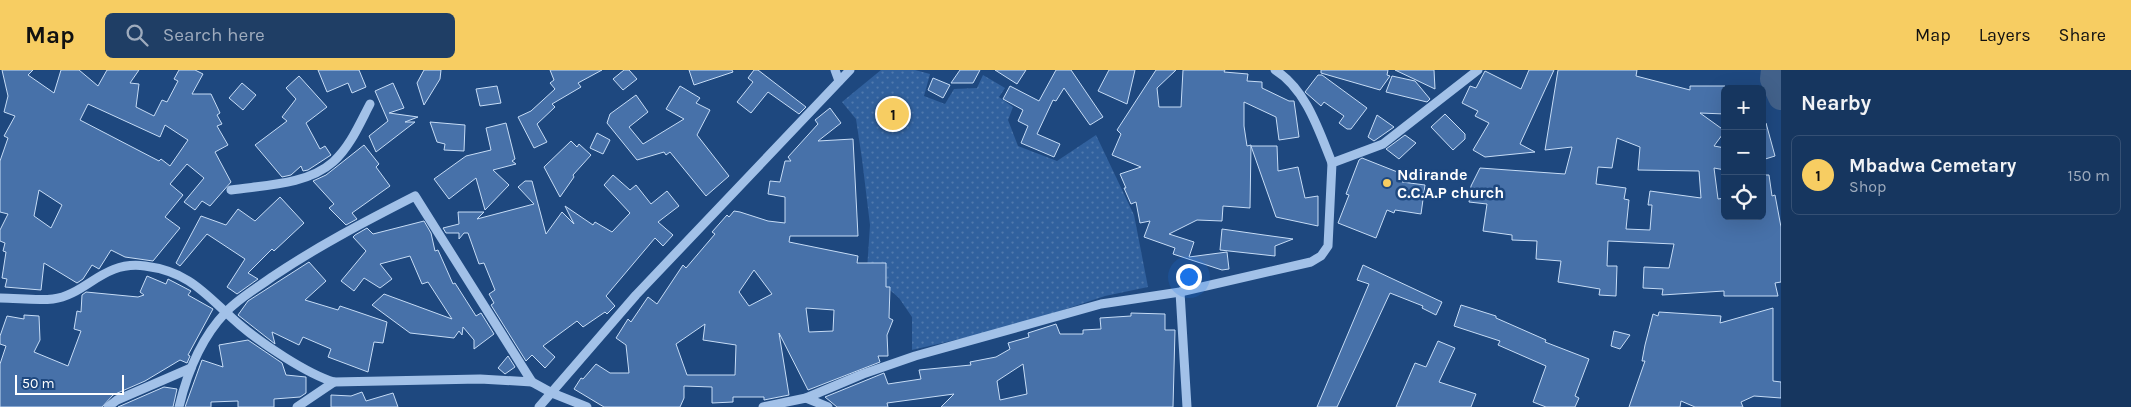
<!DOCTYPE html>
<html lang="en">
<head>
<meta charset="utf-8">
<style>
	body { margin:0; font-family:Karla,sans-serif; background:#1f3e65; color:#f1f3f6 }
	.controls { position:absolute; right:15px; top:15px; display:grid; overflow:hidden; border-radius:8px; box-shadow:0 5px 20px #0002 }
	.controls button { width:45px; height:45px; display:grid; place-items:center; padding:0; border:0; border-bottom:1px solid #355074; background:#16365f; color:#f1f3f6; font:25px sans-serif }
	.scale { position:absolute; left:15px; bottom:12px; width:109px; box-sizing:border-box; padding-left:5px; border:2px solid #fff; border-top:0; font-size:14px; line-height:18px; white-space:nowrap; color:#fff; -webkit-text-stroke:4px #1e487f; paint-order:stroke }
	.you { position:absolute; left:1188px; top:206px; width:18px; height:18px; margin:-12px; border:4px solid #fff; border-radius:50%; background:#1a73e8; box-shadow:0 0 0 8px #1a73e833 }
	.badge { display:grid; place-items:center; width:32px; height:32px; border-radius:50%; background:#f7cd62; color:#111; font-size:16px; font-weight:700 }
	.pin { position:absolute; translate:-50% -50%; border:2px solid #fff; box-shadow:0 1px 5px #0006 }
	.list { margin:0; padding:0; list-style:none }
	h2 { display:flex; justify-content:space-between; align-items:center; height:65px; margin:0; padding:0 20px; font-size:21px }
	h2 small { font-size:16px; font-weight:400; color:#9eabbd }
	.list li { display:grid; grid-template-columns:32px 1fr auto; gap:15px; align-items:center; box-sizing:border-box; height:80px; margin:0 10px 10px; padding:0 10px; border:1px solid #355074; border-radius:8px }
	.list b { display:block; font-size:19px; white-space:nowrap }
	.list p { margin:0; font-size:16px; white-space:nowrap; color:#9eabbd }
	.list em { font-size:16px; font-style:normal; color:#9eabbd }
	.icon { flex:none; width:28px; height:28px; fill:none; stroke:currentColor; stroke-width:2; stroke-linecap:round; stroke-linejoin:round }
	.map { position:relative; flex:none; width:1781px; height:337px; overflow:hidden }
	header { display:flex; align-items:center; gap:30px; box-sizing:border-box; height:70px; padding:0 25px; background:#f7cd62; color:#111 }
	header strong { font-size:24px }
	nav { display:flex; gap:28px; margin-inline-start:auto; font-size:18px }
	.search { width:350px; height:45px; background:#1f3e65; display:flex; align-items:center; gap:12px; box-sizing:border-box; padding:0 18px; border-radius:8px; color:#9eabbd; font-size:19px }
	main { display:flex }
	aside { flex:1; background:#16365f }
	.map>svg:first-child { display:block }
	.green { fill:url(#green-dots) }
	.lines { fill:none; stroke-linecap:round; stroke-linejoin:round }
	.river { stroke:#42618a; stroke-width:26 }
	.building { fill:#4771a9; stroke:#c6dcf6; fill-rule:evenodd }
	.minor { stroke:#a2c1e8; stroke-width:9 }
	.poi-dot { fill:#f7cd62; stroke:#1e487f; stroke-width:2 }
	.labels { text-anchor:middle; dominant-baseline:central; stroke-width:5; stroke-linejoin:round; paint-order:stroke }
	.poi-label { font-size:16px; font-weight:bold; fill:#fff; stroke:#1e487f; text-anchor:start }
</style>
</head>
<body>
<header>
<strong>Map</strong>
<div class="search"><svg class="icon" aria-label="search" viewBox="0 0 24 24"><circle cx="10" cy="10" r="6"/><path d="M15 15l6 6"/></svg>Search here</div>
<nav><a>Map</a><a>Layers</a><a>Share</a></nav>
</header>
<main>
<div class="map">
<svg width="1781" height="337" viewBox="0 0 1781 337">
	<defs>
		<pattern id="green-dots" width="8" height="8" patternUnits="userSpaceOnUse" patternTransform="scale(1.25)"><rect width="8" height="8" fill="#31619e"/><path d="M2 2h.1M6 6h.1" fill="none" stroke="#5079ad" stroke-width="1.8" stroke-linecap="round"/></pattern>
	</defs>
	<rect width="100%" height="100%" fill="#1e487f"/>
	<!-- green -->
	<polygon class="green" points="881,0 915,0 930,4 924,26 945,34 954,19 977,18 983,5 1005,18 999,27 1013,37 1008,50 1018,76 1057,91 1096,65 1134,145 1148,217 1105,226 1015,256 912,280 912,247 899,228 867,200 870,155 862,89 856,49 842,32"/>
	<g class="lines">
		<!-- river -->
		<polyline class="river" points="1774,0 1773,9 1781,27"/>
	</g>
	<!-- building -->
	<g class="building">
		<path d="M2 0H33L28 5 54 23 61 0H79L98 16 107 0H139L130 13 139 14 136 37 154 46 162 30 167 32 178 11 174 9 179 0H195L203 4 192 24H211L220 43 217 45 222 54 217 56 228 75 215 82 231 112 210 136 202 131 195 140 184 132 204 108 187 94 170 114 183 125 165 147 180 158 153 191 125 187 111 180 99 199 92 195 83 209 77 213 44 193 41 220 5 217 7 209 2 208 6 182 3 181 5 173 0 171V160L8 144 0 142V91L8 68 4 66 15 46 4 42 8 26ZM88 34 160 67 165 55 188 70 170 96 161 89 159 91 80 50ZM39 120 62 135 51 158 34 146Z"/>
		<polygon points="318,0 359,0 366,17 352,23 348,13 327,22"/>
		<polygon points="424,0 441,0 440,9 424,35 417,13"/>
		<polygon points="550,0 602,0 578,13 581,17 552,34 555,37 537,54 547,72 534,78 518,47 531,41 555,19 550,13 554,10"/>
		<polygon points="624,0 629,0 637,9 623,20 613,9"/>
		<polygon points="689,0 732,0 733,2 694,15"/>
		<polygon points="754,0 758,0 806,37 799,44 768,22 751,43 737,32 753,12 748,8"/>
		<polygon points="960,0 980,0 973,13 951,13"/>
		<polygon points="995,0 1026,0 1017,14"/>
		<polygon points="1056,0 1071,0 1103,47 1090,55 1064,18 1056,31 1053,30 1037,64 1060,74 1054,87 1021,73 1028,56 1018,51 1023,40 1003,29 1010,16 1039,31"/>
		<polygon points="1109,0 1135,0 1127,34 1098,21"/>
		<polygon points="1156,0 1176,0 1157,18 1159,37 1181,37 1183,0 1225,0 1224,2 1248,4 1247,11 1262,12 1262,18 1289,31 1294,31 1299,67 1279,70 1276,47 1244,32 1244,56 1247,76 1251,75 1250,138 1223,136 1222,151 1197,150 1169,164 1194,172 1189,187 1227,182 1229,199 1222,200 1173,184 1175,178 1144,167 1150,151 1140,153 1136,132 1131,134 1124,118 1126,118 1120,104 1141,97 1112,85 1121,64 1117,60"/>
		<polygon points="1321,0 1388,0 1387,5 1390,6 1380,20 1321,3"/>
		<polygon points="1395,0 1434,0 1435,19"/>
		<polygon points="1529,0 1554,0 1520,74 1535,82 1485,87 1473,80 1489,53 1475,46 1478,41 1462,33 1470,16 1476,18 1485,1 1521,19"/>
		<path d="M1558 0H1637L1636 6 1690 20V16H1725V44L1700 43 1725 61 1714 76 1725 78V100L1714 98 1718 129 1725 128V146H1762V105H1769L1772 126 1775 125 1781 157V212L1775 213 1778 226H1724V221L1662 225 1663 219 1643 218 1644 197 1669 198 1674 174 1608 171 1607 196H1617L1616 226 1599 225 1600 219 1558 212 1561 191 1536 189 1537 171 1512 170V165L1483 161 1487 134 1469 132 1471 116 1480 98 1565 104 1572 77 1545 80ZM1617 68 1640 77 1638 100 1699 101 1701 128 1650 121 1648 135H1652L1650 160 1626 159 1629 130 1624 129 1626 118 1596 114 1598 97 1612 98Z"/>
		<polygon points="1318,5 1322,5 1367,38 1351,59 1347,59 1339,53 1344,46 1324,32 1321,36 1305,22"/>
		<polygon points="299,6 327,37 306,53 320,79 325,76 331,85 308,100 303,101 301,96 291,105 282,107 255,75 287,51 282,47 296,29 286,18"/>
		<polygon points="1392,6 1415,11 1430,29 1427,32 1386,22"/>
		<polygon points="933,8 950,15 943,28 928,20"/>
		<polygon points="242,13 256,25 243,40 229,28"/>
		<polygon points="393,13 404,38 389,43 418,47 405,52 415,52 376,82 369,66 388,51 375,21"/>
		<polygon points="497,16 501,33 480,36 476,19"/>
		<polygon points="680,16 700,28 696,33 710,40 697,65 729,106 706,126 670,82 666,85 664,82 637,90 607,53 610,44 636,25 648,42 629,57 643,74 684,49 666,39"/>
		<path d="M830 38 841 53 818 71 853 69 858 166H790L789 172 858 186 857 193H886V217H890L889 248 893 250 887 265 888 286H878L880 292 808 320 779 263 789 325 764 330V327H733V332L712 333V317L684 316V328L680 337H604L574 319 581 308 583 309 596 294 610 303H629L626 275 616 268 628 249 631 252 648 227 657 234 683 195 686 198 715 164 712 162 727 145 729 147 734 141 740 142 768 151 785 153V127L768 124 770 111 780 112 785 91H791L788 87 818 54 815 50ZM754 200 772 224 749 236 739 222ZM806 238 834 240 833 261 809 262ZM705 254 703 270 736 275 735 305H687L676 274Z"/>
		<polygon points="1445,44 1465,64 1465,69 1453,80 1431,57"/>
		<polygon points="1377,45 1394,57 1374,71 1368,67"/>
		<polygon points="430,52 465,55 464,81 444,80 445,74 437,72"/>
		<polygon points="506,53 515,89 512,91 516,94 493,100 509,115 485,140 476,108 449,129 434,109 466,86 491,80 486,58"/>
		<polygon points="1762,53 1766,53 1775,86 1762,90"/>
		<polygon points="597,63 610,70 603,84 590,78"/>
		<polygon points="1405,65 1416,73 1399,89 1386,79"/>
		<polygon points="571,71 577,77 579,74 591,85 573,105 574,107 560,127 544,97"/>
		<polygon points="364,75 379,94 376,97 390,116 352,143 357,149 346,155 329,138 334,134 313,111 326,105"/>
		<polygon points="1251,76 1277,76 1278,101 1298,97 1305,128 1318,126 1318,156 1276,147"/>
		<polygon points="1362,88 1405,105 1402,112 1425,115 1421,144 1395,140 1394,143 1387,140 1376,168 1338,153 1349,125 1346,124 1359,90"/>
		<polygon points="613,105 630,120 636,115 651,134 667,121 679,136 658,152 673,165 663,176 655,168 606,226 615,236 607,244 605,242 583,257 577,251 543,276 555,287 545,298 532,285 526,291 491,235 494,233 489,224 495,220 484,193 479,194 468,163 464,163 459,169 459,163 446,163 443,158 459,154 458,142 484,142 477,149 534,134 518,117 525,111 532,111 546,164 562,142 574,154 565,136 593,155 595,152 612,162 630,143 604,115"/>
		<polygon points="280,127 304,153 274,181 272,179 248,203 258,209 237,224 227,217 245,189 207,164 180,196 176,193 201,146 226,155 238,139 255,151"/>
		<polygon points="424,151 431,163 435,181 438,180 453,214 455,213 476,246 481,243 494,264 474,279 474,270 463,257 462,265 459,261 454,268 410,263 372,235 384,224 452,249 428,212 422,214 410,186 380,194 392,209 380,218 364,208 354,221 341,211 366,181 353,167 355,165 367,158 373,164"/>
		<polygon points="1222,159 1264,165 1293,169 1275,176 1275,186 1220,180"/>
		<polygon points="309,192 326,211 305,230 338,240 340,236 387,252 383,273 374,272 368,302 328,287 331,279 303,267 299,275 272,262 275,274 238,245 248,231"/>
		<polygon points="1363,195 1442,232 1436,245 1422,238 1423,236 1390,223 1337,337 1317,337 1369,214 1357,210"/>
		<polygon points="147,206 166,214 168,209 191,221 188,225 213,239 188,285 190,286 187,293 180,290 145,311 113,325 102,337 0,337 0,294 6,276 0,274 0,266 7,246 24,249 24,245 39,246 40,270 34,282 68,296 81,261 74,259 77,241 81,242 82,225 86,222 138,227 144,225 140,222"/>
		<polygon points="1461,235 1496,246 1496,248 1546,270 1545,272 1589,289 1575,326 1579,328 1575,337 1546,337 1533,332 1546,296 1498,275 1500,271 1454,256"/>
		<polygon points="1773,238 1773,311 1781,312 1781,328 1754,326 1741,332 1743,337 1695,337 1681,331 1680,337 1629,337 1645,291 1642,291 1645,275 1653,244 1658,246 1659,242 1721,246 1720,253"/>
		<path d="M1131 243 1165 244V260H1175L1173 337H941L954 324 887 333 888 337H837L825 327 884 303 888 314 921 309 919 300 971 295 970 292 996 287 1010 279 1008 273 1029 267 1028 263 1056 254 1060 264H1083V260L1101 259 1100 248 1131 246ZM1023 294 1027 324 1000 330 997 311Z"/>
		<polygon points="1614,261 1630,265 1620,279 1611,276"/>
		<polygon points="248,270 282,293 286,305 306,307 306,323 300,327 274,329 274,337 238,337 238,331 211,332 211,337 185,337 202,290 223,297 219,275"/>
		<polygon points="1438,271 1455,278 1439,312 1476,324 1471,337 1396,337 1415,293 1426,297"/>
		<polygon points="508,286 515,297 505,304 498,298"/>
		<polygon points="164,317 177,319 173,337 118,337"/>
		<polygon points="362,322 366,331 393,323 398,337 331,337 331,325 351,326"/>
	</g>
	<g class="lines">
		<!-- minor -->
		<g class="minor">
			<polyline points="835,0 839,11"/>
			<path d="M1275 0C1306 19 1319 61 1332 93"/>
			<path d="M231 120C264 115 307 115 333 92 350 77 360 53 370 34"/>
			<polyline points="1180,222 1187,337"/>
			<path d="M0 228C17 228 36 231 53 229 86 225 103 190 145 196 192 202 207 227 240 255 261 273 307 304 334 312L480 309 532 312 552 323 587 337"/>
			<polyline points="806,328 828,337"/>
			<polyline points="108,337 117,330 191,298"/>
			<path d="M179 337C187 303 202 267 226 242 239 228 257 218 272 207 318 176 366 151 415 126L532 312"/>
			<polyline points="297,337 334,312"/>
			<polyline points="539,337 636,225 850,0"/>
			<polyline points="763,337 806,328 863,304 915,286 1101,234 1180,222 1311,192 1321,186 1328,176 1332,93 1383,74 1478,0"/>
		</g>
	</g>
	<!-- markers -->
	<circle class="poi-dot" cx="1387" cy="113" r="5"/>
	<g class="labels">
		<!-- poi labels -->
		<g class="poi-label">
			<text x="1397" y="104">Ndirande<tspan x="1397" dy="18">C.C.A.P church</tspan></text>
		</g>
	</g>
</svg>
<div class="controls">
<button>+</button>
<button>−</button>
<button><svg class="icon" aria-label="locate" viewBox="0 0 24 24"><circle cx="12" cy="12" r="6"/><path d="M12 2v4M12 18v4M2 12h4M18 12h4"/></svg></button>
</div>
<div class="scale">50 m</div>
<div class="you"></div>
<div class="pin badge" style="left:893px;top:44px">1</div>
</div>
<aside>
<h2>Nearby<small></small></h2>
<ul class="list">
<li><span class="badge">1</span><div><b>Mbadwa Cemetary</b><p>Shop</p></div><em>150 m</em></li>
</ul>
</aside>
</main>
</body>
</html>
